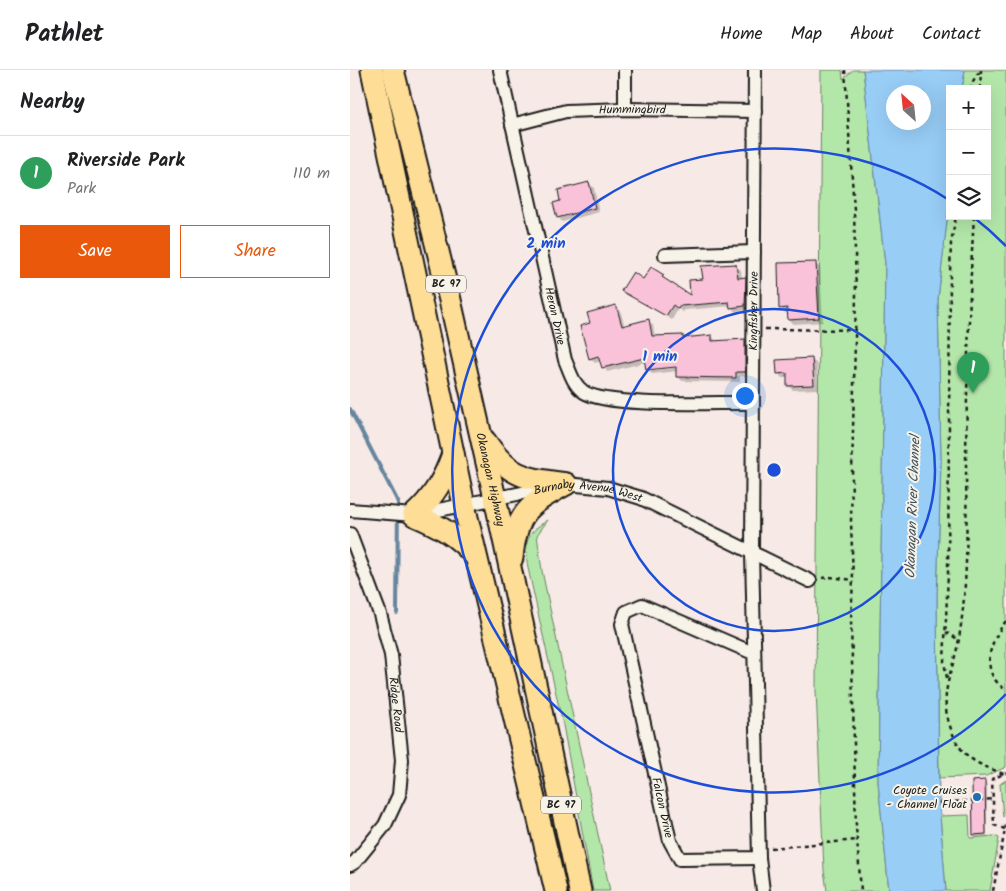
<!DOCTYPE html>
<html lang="en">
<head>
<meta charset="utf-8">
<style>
	body { margin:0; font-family:Kalam,sans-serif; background:#f2f2f2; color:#202124 }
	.controls { position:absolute; right:15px; top:15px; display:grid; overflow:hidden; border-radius:0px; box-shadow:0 5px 20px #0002 }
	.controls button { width:45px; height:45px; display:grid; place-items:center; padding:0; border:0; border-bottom:1px solid #e0e0e0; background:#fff; color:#202124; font:25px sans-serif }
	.compass { position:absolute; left:536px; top:15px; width:45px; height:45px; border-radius:50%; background:#fff; box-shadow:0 5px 20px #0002; rotate:333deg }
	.you { position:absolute; left:394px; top:325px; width:18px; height:18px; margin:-12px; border:4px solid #fff; border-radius:50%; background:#1a73e8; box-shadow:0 0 0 8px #1a73e833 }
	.badge { display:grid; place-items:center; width:32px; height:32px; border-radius:50%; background:#ea580c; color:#fff; font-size:16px; font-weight:700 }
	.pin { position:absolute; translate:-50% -41px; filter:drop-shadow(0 1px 2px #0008) }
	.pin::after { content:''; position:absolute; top:26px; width:18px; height:15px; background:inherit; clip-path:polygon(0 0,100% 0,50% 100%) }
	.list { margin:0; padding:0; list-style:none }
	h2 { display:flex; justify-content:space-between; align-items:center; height:65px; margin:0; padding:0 20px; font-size:21px }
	h2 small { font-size:16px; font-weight:400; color:#757577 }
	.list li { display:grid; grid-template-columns:32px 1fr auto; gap:15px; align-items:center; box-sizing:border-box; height:75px; padding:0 20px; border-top:1px solid #e0e0e0 }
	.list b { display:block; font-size:19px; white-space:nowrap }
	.list p { margin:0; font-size:16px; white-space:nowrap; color:#757577 }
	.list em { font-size:16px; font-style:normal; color:#757577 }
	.actions { display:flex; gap:10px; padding:15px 20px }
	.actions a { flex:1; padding:11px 0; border:1px solid #ea580c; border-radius:0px; text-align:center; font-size:18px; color:#ea580c }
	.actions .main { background:#ea580c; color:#fff }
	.icon { flex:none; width:28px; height:28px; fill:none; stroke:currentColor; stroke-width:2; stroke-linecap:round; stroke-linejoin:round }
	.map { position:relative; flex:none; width:656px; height:821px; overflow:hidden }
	header { display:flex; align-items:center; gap:30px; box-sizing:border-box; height:70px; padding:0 25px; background:#fff; border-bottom:1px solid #e0e0e0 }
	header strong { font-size:24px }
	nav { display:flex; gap:28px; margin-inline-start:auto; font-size:18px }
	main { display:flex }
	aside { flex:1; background:#fff }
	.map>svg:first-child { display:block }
	.green { fill:#b3e7a9; stroke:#688262 }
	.water { fill:#98cdf6; stroke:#66869f; fill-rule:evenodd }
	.shadow { fill:#0003; fill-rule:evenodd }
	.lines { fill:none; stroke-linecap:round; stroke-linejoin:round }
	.stream { stroke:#66869f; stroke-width:4 }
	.building { fill:#f9c2d9; stroke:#1c1c1c }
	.minor-casing { stroke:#1c1c1c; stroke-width:16 }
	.trunk-casing { stroke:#1c1c1c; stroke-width:25 }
	.path { stroke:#1c1c1c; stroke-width:2.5; stroke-dasharray:4 4; stroke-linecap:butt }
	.minor { stroke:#f7f3e8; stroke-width:12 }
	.trunk { stroke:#fedd96; stroke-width:21 }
	.ring { fill:none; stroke:#1d4ed8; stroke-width:2.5 }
	.poi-dot { fill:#1f6fb2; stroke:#f7f3e8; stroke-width:2 }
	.labels { text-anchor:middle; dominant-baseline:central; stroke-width:4; stroke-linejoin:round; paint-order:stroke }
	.shield { fill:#f7f3e8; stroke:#5e5c59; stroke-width:1 }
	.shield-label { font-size:11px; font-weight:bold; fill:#1c1c1c }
	.street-label { font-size:12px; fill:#1c1c1c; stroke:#f7f3e8 }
	.poi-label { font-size:12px; fill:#1c1c1c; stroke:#f7f3e8; text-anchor:end }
	.water-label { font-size:14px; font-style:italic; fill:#41515d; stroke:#f7f3e8 }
	.centre { fill:#1d4ed8; stroke:#f7f3e8; stroke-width:2.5 }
	.ring-label { font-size:15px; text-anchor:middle; font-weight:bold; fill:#1d4ed8; stroke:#f7f3e8; stroke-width:4; stroke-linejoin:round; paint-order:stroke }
</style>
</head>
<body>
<header>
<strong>Pathlet</strong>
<nav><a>Home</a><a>Map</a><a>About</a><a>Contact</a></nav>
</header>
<main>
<aside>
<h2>Nearby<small></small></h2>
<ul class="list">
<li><span class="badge" style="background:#2e9e5b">1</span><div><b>Riverside Park</b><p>Park</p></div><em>110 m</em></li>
</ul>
<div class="actions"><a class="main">Save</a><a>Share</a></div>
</aside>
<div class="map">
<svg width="656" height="821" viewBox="0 0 656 821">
	<rect width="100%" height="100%" fill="#f7e9e5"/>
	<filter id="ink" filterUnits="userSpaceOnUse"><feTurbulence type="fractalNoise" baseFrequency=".02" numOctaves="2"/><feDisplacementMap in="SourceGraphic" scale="10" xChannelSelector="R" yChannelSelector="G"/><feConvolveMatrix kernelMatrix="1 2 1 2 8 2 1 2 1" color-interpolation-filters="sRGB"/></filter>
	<g filter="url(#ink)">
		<!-- green -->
		<g class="green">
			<polygon points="471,0 492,0 493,9 503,0 513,0 535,194 528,712 539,821 477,821 474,800 466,620"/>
			<polygon points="615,0 656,0 656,697 636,706 589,708 587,529 591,391 588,229 600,125 600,146 637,146 637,19 612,19"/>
			<path d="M198 450 187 465 192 501 260 821H243L213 655 178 498C174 472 175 464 198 450Z"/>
			<polygon points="656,710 656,744 653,747 650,714"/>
			<polygon points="619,745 620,768 644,766 649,768 640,821 596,821 590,746"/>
		</g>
		<!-- water -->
		<path class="water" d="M513 0H615L612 19H600V125L588 229 591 391 587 529 589 733 596 821H539L528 712 535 194ZM544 22H574V52H544Z"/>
		<!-- shadow -->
		<g class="shadow">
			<polygon points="239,113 244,118 249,142 212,152 208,147 212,132"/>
			<polygon points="465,193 470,198 473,252 444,254 439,250 438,243 435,243 431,238"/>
			<polygon points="386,196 391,200 392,209 395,209 400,213 400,240 385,242 381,236 335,240 333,242 328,239 322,250 273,221 293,211 313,206 317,212 341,227 354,210"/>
			<path d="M266 236 270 240 275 257 298 251 303 255 305 268 333 266 335 269 362 266 366 271 395 270 399 275V306H390V312L332 311 328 306V301L302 304 297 299 296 292 257 302 251 291 245 293 240 288 242 254ZM332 295 333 297 299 301V298Z"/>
			<polygon points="462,290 467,294 468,319 443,320 438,316 438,308 432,308 428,303"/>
			<polygon points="634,711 637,714 637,766 626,767 624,765"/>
		</g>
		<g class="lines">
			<!-- stream -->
			<polyline class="stream" points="0,339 48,432 47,543"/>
		</g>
		<!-- building -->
		<g class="building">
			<polygon points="239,112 245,138 207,148 203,133 210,131 208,120"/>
			<polygon points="466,192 469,248 438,250 437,238 429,239 428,193"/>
			<polygon points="386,194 388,208 396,207 395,236 380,238 379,232 330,236 328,239 323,235 316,246 271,221 283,202 293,209 301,197 314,205 312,207 340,225 339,210 353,209 351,196"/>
			<polygon points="266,235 272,256 299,249 302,266 333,265 333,268 362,265 362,271 395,269 395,302 386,302 386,308 326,307 326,297 296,300 294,288 252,298 248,286 239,289 230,256 240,253 237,243"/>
			<polygon points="462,288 464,315 437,316 437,303 427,304 426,290"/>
			<polygon points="635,710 636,764 623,765 622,711"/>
		</g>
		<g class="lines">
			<!-- minor casing -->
			<g class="minor-casing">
				<g id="minor">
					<path id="s1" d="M150 0 215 290C220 301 223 315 234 322 259 338 368 332 403 333"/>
					<polyline points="275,39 275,0"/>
					<path id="s2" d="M162 55 216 41 275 39 405 41"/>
					<polyline points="315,185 404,182"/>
					<path id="s3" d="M0 440 64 445 216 414 258 418 291 428 460 511"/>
					<path id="s4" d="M0 464 30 544 41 585 52 690 49 725 35 755 5 792 0 795"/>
					<path id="s5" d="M403 583 292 535 276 542 272 554 320 771 330 789 409 788 402 483 405 0"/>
					<polyline points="409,788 413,821"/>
				</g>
			</g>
			<!-- trunk casing -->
			<g class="trunk-casing">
				<g id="trunk">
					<polyline points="22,0 114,435 206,821"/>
					<path id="s6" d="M43 0 100 230 145 428 230 821"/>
					<path d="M135 371C160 408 175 408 216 414"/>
					<path d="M103 384C94 409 84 427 64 445 88 455 108 466 125 486"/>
					<path d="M162 488C166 443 178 435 216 414"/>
				</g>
			</g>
			<!-- path -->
			<g class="path">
				<polyline points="495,0 504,140 506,224 501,451 503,510 501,550 506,757 511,821"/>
				<polyline points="619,19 627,4 631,2"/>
				<polyline points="630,19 631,0"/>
				<path d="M624 146C619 227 617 307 616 388 616 434 618 481 614 527 613 541 611 555 609 569 604 598 589 622 599 653 610 688 623 692 654 704"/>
				<polyline points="415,259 506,260"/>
				<polyline points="472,508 479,507 503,510"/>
				<path d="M656 551C639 573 629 602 656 620"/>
				<polyline points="596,562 609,570"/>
				<polyline points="597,608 594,592 598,504 600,204 601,173 606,146"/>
				<polyline points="589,733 643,729"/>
				<polyline points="655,759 644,755 642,709 656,703"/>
				<polyline points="421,778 507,770"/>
				<polyline points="643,821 656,755"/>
			</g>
			<!-- minor -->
			<use href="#minor" class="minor"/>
			<!-- trunk -->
			<use href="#trunk" class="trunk"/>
		</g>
	</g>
	<!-- distance rings -->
	<g class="ring">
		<circle cx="424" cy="400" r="161"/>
		<path d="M656 624A322 322 0 1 1 599 130M622 146A322 322 0 0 1 656 176"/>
	</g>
	<!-- markers -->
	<circle class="poi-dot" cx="627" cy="727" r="5"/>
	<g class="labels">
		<!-- shield labels -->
		<g class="shield">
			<rect x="76" y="205.5" width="40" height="17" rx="4"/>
			<rect x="191" y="726.5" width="40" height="17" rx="4"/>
		</g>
		<g class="shield-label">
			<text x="96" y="214">BC 97</text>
			<text x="211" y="735">BC 97</text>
		</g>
		<!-- street labels -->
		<g class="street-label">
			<text stroke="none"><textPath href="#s2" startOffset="122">Hummingbird</textPath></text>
			<text stroke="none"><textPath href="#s5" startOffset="1020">Kingfisher Drive</textPath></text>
			<text stroke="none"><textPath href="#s1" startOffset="252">Heron Drive</textPath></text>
			<text stroke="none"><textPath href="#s6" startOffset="421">Okanagan Highway</textPath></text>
			<text stroke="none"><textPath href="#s3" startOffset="242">Burnaby Avenue West</textPath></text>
			<text stroke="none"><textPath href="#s4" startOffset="178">Ridge Road</textPath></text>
			<text stroke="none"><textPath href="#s5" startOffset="339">Falcon Drive</textPath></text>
		</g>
		<!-- poi labels -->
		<g class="poi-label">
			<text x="617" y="720">Coyote Cruises<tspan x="617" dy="14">- Channel Float</tspan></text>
		</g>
		<!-- water labels -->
		<g class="water-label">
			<text transform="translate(563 437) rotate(-88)">Okanagan River Channel</text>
		</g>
	</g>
	<circle cx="424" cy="400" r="8" class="centre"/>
	<g class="ring-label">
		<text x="196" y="178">2 min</text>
		<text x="310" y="291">1 min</text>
	</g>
</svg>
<div class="controls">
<button>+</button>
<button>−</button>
<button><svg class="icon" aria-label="layers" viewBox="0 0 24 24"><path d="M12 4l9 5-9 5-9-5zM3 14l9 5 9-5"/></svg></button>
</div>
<svg class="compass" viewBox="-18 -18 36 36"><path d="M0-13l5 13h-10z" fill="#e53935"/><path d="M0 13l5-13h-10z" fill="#757577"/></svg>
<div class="you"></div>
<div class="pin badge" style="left:623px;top:323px;background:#2e9e5b">1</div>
</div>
</main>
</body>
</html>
